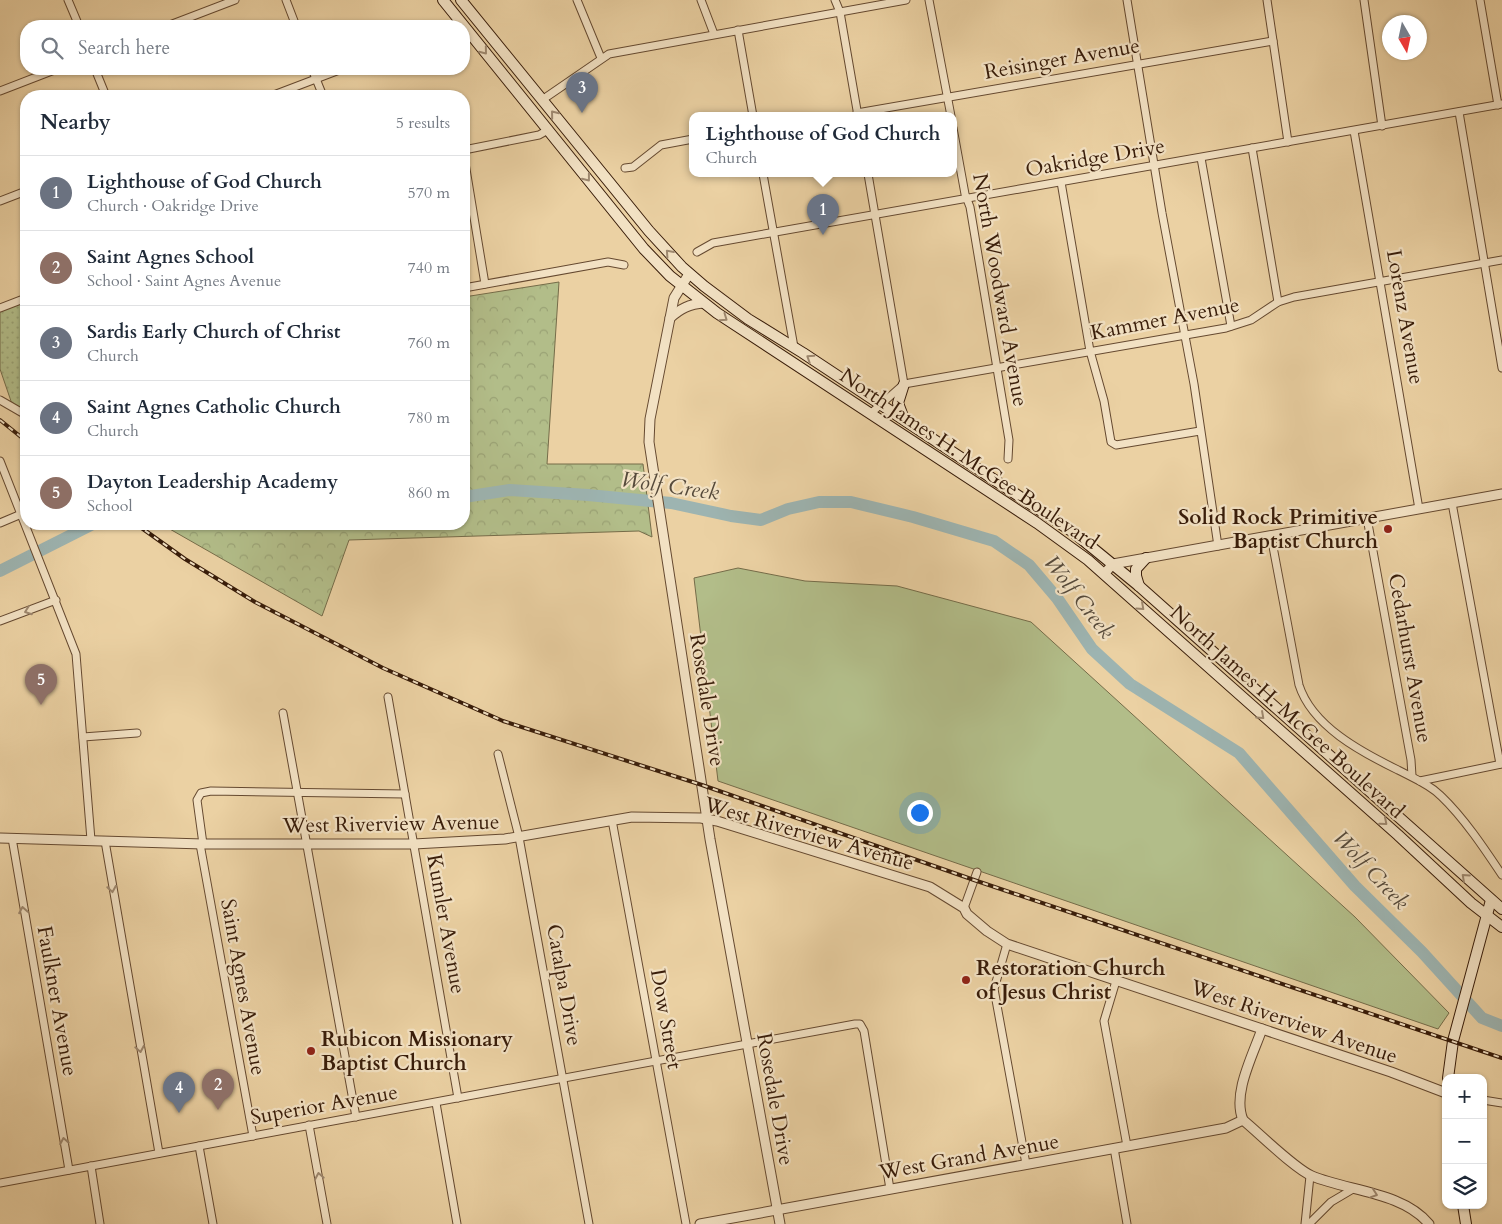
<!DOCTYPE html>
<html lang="en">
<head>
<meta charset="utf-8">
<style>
	body { margin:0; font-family:Cardo,serif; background:#f6f6f7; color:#1f2937 }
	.controls { position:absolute; right:15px; bottom:15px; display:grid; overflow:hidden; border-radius:10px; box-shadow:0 1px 4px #0004 }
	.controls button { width:45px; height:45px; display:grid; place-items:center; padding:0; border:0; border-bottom:1px solid #e0e1e3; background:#fff; color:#1f2937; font:25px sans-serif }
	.compass { position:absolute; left:1382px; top:15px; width:45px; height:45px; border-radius:50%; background:#fff; box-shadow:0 1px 4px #0004; rotate:171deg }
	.you { position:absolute; left:919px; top:812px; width:18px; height:18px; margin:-12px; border:4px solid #fff; border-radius:50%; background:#1a73e8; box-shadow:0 0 0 8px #1a73e833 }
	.badge { display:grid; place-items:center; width:32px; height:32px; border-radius:50%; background:#0f766e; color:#fff; font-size:16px; font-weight:700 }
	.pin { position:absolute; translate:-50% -41px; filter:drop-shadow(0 1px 2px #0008) }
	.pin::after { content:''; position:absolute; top:26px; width:18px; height:15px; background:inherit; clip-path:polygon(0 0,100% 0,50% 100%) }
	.popup { position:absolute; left:689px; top:112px; width:268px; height:65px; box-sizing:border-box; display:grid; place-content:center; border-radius:10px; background:#fff; filter:drop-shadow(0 1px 4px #0005); font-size:16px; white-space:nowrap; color:#747a83 }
	.popup b { font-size:19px; color:#1f2937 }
	.popup::after { content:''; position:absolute; left:50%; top:100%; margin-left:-10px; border:10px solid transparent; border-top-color:#fff }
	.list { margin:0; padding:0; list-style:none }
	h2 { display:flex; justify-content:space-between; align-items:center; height:65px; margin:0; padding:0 20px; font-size:21px }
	h2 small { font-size:16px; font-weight:400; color:#747a83 }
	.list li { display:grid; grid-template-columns:32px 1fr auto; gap:15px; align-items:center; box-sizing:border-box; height:75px; padding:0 20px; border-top:1px solid #e0e1e3 }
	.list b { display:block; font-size:19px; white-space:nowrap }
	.list p { margin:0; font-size:16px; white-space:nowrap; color:#747a83 }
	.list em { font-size:16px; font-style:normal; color:#747a83 }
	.icon { flex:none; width:28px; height:28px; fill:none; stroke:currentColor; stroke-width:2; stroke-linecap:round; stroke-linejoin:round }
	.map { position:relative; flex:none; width:1502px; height:1224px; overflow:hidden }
	.search { position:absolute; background:#fff; box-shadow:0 1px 4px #0004; left:20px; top:20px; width:450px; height:55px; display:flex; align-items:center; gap:12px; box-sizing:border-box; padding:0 18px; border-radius:20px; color:#747a83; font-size:19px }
	.panel { position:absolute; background:#fff; box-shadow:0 1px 4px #0004; left:20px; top:90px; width:450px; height:440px; border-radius:20px }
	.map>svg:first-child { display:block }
	.grass { fill:#b2bd89; stroke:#756c49 }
	.forest { fill:url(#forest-crowns); stroke:#756c49 }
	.park { fill:url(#park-dots); stroke:#756c49 }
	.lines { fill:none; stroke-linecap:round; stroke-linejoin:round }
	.river { stroke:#9db4b1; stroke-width:12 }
	.minor-casing { stroke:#654930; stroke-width:9 }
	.tertiary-casing { stroke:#654930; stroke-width:11 }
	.secondary-casing { stroke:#381c09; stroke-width:12 }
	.minor { stroke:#f2e1c3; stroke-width:7 }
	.tertiary { stroke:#f2e1c3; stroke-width:9 }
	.secondary { stroke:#f2e1c3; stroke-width:10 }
	.rail-casing { stroke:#381c09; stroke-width:4 }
	.rail { stroke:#f2e1c3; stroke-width:2; stroke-dasharray:5.5; stroke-linecap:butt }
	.oneway { stroke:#9e886f }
	.poi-dot { fill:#8f2418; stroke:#f2e1c3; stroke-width:2 }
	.labels { text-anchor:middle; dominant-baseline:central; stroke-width:4.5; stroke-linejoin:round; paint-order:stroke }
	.street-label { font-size:21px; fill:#381c09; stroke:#f2e1c3 }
	.poi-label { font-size:21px; font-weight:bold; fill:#381c09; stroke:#f2e1c3; text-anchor:start }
	.water-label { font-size:22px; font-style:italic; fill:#564a3b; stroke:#f2e1c3 }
</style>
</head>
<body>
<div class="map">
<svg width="1502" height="1224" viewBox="0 0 1502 1224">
	<defs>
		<pattern id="forest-crowns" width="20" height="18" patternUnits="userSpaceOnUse" patternTransform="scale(1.25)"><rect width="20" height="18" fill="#b2bd89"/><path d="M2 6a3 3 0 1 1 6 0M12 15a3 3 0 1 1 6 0" fill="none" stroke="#9aa275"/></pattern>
		<pattern id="park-dots" width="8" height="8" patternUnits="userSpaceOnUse" patternTransform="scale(1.25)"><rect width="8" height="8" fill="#b2bd89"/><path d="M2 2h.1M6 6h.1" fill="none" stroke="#9aa275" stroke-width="1.8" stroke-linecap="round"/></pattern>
	</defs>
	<rect width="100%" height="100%" fill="#ebd1a3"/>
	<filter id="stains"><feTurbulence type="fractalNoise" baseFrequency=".004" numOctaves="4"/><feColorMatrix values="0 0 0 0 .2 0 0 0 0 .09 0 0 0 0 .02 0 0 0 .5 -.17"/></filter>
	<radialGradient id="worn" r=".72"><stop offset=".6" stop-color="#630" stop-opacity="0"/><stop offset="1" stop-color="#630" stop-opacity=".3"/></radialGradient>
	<!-- grass -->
	<polygon class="grass" points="738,568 805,581 897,586 1031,622 1355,917 1449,1013 1438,1029 718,781 694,578"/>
	<!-- forest -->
	<polygon class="forest" points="559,282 547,464 643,464 652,537 639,531 349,540 322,616 161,524 464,524 464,297"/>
	<!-- park -->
	<polygon class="park" points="26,298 26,415 13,407 0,369 0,308"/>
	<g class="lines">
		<!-- river -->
		<g class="river">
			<polyline points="464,497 510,490 588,495 671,503 731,516 761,520 788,509 819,502 851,502 913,517 994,541 1029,565 1057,598 1092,649 1130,684 1239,753 1355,886 1422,952 1482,1018 1502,1026"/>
			<polyline points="0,571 93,524"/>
		</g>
		<!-- minor casing -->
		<g class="minor-casing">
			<g id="minor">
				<polyline points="68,0 79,26"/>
				<polyline points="286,0 296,26"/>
				<polyline points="577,0 601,58"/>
				<polyline points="701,0 714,34"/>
				<polyline points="835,0 840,12 858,116"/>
				<polyline points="929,0 951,116"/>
				<polyline points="1127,0 1162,213 1194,384 1218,546"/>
				<polyline points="1267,0 1288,142"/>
				<polyline points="1364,0 1382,126"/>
				<polyline points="1480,0 1498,105"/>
				<polyline points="167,26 235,0"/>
				<polyline points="450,26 460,22"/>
				<polyline points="738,30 753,116"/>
				<polyline points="95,69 106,96"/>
				<polyline points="312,69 323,96"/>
				<polyline points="0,91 57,69"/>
				<polyline points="271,96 342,69"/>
				<polyline points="542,100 609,54 906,0"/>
				<polyline points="1459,112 1502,368"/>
				<polyline points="857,113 1273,41"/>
				<polyline points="953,128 965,194 970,207 1009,440 1008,459"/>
				<polyline points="1354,131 1419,509"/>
				<polyline points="1252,148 1278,302"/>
				<polyline points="464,150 539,135 548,130"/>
				<polyline points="464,157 485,284"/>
				<polyline points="1201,158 1231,326"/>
				<polyline points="625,168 633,167 661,145 693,139"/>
				<polyline points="763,174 794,347"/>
				<polyline points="868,174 904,384"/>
				<polyline points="1061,182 1090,351 1104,401 1111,442 1116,445 1200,431"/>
				<polyline points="0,201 26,191"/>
				<polyline points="697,252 713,243 1502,104"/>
				<polyline points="464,288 608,262 624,265"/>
				<polyline points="0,308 26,298"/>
				<polyline points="0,400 26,415"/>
				<polyline points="870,414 904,384 1226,328 1251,320 1278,302 1294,297 1502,260"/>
				<polyline points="0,461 76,654 91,840"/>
				<polyline points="1452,503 1500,764"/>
				<polyline points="1367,518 1411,760 1412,776"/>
				<polyline points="0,523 26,512"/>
				<path d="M1271 536 1299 685C1312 726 1361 752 1398 770 1413 778 1429 784 1441 796 1464 818 1484 848 1502 875"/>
				<polyline points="0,621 56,600"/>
				<polyline points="388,697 458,1098"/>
				<polyline points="283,713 356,1117"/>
				<polyline points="83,737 137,733"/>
				<polyline points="498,754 519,837 589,1224"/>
				<polyline points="1420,781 1502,764"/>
				<polyline points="612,820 686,1224"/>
				<polyline points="12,838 69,1170"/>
				<polyline points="105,841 159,1153"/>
				<polyline points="200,844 253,1136"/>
				<polyline points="203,844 197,800 201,793 211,791 405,794"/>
				<polyline points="964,908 977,872"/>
				<polyline points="1007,944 994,989 1026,1164"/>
				<polyline points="1116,981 1104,1021 1127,1146"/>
				<polyline points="1483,1100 1502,1103"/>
				<polyline points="436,1103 457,1224"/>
				<polyline points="309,1125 327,1224"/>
				<polyline points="199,1146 213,1224"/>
				<polyline points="1114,1148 1127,1224"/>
				<polyline points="91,1166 100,1224"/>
				<polyline points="0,1183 855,1024 860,1024 864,1031 890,1189"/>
				<polyline points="1305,1224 1310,1176"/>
				<polyline points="1309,1224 1331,1202 1353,1189"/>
			</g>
		</g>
		<!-- tertiary casing -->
		<g class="tertiary-casing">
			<g id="tertiary">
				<polyline points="689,274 674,298 650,419 649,442 710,839 780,1224"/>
				<path d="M670 318C680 309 689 304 704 303"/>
				<polyline points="1104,574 1113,564 1502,494"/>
				<polyline points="0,838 203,844 414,844 505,839 632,817 701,818 717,821 930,887 964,908 967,914 987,931 1007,944 1391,1072 1446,1093"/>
				<path d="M1262 1029C1253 1055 1232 1094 1243 1120 1260 1134 1295 1169 1312 1176 1348 1191 1403 1192 1429 1224"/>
				<polyline points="700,1224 1226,1128 1243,1120"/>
			</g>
		</g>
		<!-- secondary casing -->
		<g class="secondary-casing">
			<g id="secondary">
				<polyline points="443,0 644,249 670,276 717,313 1037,523 1088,560 1398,835 1471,903 1502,927"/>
				<polyline points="461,0 649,231 682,267 704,286 748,319 803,353 1073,532 1139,586 1502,909"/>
				<polyline points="904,384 898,403 904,419"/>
				<polyline points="1139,586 1136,576 1136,569 1146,558"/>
				<polyline points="1448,1078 1453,1041 1491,900"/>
				<polyline points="1463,1205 1466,1224"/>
			</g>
		</g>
		<!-- minor -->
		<use href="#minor" class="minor"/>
		<!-- tertiary -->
		<use href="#tertiary" class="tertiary"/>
		<!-- secondary -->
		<use href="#secondary" class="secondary"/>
		<!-- rail casing -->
		<g class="rail-casing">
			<g id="rail">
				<polyline points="0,420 26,441"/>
				<polyline points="136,524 185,559 255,602 383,668 503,721 702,785 974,880 1502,1058"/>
			</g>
		</g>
		<!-- rail -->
		<use href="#rail" class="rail"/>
	</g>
	<!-- one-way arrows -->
	<defs><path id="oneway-chevron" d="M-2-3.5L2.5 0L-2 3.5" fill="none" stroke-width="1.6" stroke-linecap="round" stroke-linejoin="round" transform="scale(1.25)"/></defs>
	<g class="oneway">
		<use href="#oneway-chevron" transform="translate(484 51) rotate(51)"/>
		<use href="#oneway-chevron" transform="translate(554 114) rotate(-129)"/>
		<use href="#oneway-chevron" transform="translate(587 178) rotate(52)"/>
		<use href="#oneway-chevron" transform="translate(669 253) rotate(-132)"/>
		<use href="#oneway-chevron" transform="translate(724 318) rotate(35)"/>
		<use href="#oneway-chevron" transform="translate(810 358) rotate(-147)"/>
		<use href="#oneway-chevron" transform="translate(1141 607) rotate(42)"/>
		<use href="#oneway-chevron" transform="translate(28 611) rotate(160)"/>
		<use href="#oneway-chevron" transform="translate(1261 716) rotate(42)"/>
		<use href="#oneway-chevron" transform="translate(1384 822) rotate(41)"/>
		<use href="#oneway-chevron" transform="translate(1465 877) rotate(-138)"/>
		<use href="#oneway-chevron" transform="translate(112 889) rotate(81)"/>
		<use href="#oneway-chevron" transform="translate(23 910) rotate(-100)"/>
		<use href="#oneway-chevron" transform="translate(140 1049) rotate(80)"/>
		<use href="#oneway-chevron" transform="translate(64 1141) rotate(-100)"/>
		<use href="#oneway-chevron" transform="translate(319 1176) rotate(-100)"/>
		<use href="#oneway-chevron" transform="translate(1374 1194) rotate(19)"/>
	</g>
	<!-- markers -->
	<g class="poi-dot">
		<circle cx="1388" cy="529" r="5"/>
		<circle cx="966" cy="980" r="5"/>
		<circle cx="311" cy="1051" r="5"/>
	</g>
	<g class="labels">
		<!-- street labels -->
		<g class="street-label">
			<text transform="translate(1062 59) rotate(-10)">Reisinger Avenue</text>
			<text transform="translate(1095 158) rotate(-10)">Oakridge Drive</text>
			<text transform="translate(1000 290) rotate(80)">North Woodward Avenue</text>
			<text transform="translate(1405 317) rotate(80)">Lorenz Avenue</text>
			<text transform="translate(1165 319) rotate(-11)">Kammer Avenue</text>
			<text transform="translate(969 459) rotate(34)">North James H. McGee Boulevard</text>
			<text transform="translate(1410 658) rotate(80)">Cedarhurst Avenue</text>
			<text transform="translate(707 700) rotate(81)">Rosedale Drive</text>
			<text transform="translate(1287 712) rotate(42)">North James H. McGee Boulevard</text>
			<text transform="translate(391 824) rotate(-1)">West Riverview Avenue</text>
			<text transform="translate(809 834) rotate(16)">West Riverview Avenue</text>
			<text transform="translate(446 924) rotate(80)">Kumler Avenue</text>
			<text transform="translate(564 985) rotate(80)">Catalpa Drive</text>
			<text transform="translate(243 987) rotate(80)">Saint Agnes Avenue</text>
			<text transform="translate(57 1001) rotate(80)">Faulkner Avenue</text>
			<text transform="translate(666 1019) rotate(80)">Dow Street</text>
			<text transform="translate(1294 1022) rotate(19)">West Riverview Avenue</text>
			<text transform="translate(775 1099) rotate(80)">Rosedale Drive</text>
			<text transform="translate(324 1105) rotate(-10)">Superior Avenue</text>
			<text transform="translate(969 1157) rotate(-10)">West Grand Avenue</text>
		</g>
		<!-- poi labels -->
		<g class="poi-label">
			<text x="1378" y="517" text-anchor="end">Solid Rock Primitive<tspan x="1378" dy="24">Baptist Church</tspan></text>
			<text x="976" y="968">Restoration Church<tspan x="976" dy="24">of Jesus Christ</tspan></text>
			<text x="321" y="1039">Rubicon Missionary<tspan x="321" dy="24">Baptist Church</tspan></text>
		</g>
		<!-- water labels -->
		<g class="water-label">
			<text transform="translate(670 486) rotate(8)">Wolf Creek</text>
			<text transform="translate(1079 597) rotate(52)">Wolf Creek</text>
			<text transform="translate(1371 870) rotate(47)">Wolf Creek</text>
		</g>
	</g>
	<rect width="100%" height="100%" filter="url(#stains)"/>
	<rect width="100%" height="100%" fill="url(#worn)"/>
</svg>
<div class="controls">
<button>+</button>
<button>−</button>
<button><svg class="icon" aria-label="layers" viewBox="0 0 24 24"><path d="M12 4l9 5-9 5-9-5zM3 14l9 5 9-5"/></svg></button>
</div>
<svg class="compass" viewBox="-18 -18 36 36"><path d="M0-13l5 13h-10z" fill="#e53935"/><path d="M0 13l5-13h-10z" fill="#747a83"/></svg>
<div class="you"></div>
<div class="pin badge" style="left:823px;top:235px;background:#6b7280">1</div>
<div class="popup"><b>Lighthouse of God Church</b>Church</div>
<div class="pin badge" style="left:218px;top:1110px;background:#8d6e63">2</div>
<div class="pin badge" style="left:582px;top:113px;background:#6b7280">3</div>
<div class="pin badge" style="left:179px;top:1113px;background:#6b7280">4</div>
<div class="pin badge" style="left:41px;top:705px;background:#8d6e63">5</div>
<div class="search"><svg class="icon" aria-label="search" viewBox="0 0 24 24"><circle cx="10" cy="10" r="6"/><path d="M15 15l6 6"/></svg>Search here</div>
<section class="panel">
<h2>Nearby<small>5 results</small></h2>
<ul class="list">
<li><span class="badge" style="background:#6b7280">1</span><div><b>Lighthouse of God Church</b><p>Church · Oakridge Drive</p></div><em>570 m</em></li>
<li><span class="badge" style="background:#8d6e63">2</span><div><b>Saint Agnes School</b><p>School · Saint Agnes Avenue</p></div><em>740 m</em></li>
<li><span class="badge" style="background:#6b7280">3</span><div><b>Sardis Early Church of Christ</b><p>Church</p></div><em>760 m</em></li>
<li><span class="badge" style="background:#6b7280">4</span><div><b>Saint Agnes Catholic Church</b><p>Church</p></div><em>780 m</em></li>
<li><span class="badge" style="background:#8d6e63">5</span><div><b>Dayton Leadership Academy</b><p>School</p></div><em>860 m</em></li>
</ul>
</section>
</div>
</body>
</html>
